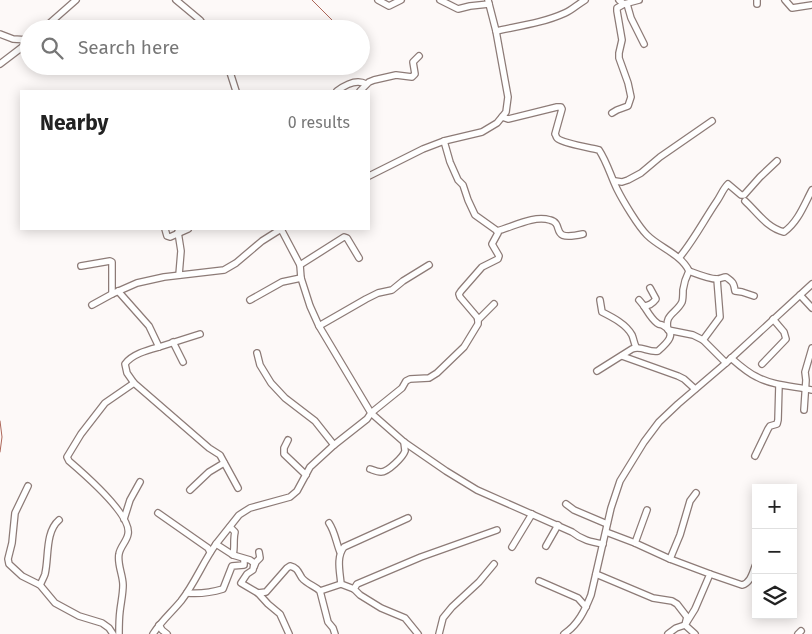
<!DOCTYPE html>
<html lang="en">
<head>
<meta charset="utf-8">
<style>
	body { margin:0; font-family:"Fira Sans",sans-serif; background:#f6f6f6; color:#222 }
	.controls { position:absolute; right:15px; bottom:15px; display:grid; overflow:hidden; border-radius:0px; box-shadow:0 2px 12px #0003 }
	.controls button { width:45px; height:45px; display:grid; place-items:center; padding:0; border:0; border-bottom:1px solid #e0e0e0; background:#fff; color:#222; font:25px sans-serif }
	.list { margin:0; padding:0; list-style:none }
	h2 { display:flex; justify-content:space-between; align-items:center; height:65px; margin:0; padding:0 20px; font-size:21px }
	h2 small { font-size:16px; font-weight:400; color:#767676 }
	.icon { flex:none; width:28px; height:28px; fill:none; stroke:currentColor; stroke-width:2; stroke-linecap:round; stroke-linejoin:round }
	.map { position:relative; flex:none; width:812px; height:634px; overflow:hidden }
	.search { position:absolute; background:#fff; box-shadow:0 2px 12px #0003; left:20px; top:20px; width:350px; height:55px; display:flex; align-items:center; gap:12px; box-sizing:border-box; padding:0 18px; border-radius:28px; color:#767676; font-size:19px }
	.panel { position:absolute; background:#fff; box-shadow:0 2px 12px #0003; left:20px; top:90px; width:350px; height:140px; border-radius:0px }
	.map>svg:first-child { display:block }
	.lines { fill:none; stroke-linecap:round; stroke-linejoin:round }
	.stream { stroke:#ad6759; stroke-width:1 }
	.minor-casing { stroke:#8d7b77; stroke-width:8 }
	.minor { stroke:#fff; stroke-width:5.5 }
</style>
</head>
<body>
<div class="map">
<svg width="812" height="634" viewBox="0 0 812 634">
	<rect width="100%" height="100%" fill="#fdf9f8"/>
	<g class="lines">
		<!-- stream -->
		<g class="stream">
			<polyline points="312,0 341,29"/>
			<polyline points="0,421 2,437 0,452"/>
		</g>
		<!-- minor casing -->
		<g class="minor-casing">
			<g id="minor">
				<polyline points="176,0 200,20 206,29"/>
				<polyline points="378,0 389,6 401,0"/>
				<polyline points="440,0 458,9 470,6 489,4"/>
				<polyline points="619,0 624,4 639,0"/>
				<polyline points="757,0 757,4"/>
				<polyline points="785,0 792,8 812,5"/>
				<polyline points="627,4 631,18 644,44"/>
				<polyline points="43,29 76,0"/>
				<path d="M496 31C519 26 543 23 565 13 572 10 578 4 585 0"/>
				<polyline points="0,34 13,39 29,40"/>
				<polyline points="0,64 21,48 29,40"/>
				<polyline points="228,66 236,91"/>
				<path d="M337 91C345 85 357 79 366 84"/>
				<polyline points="360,91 369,82 374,80 396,75 412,77 415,74 413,62 419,56"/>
				<polyline points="612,113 617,110 628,106 631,97 628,83 619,58 619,53 622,40 617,11 617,8 624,4"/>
				<path d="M502 117 508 119 557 107H561L562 109 555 134C556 135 556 137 557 138 561 143 591 148 599 150 607 162 611 177 617 189 623 201 638 226 647 235 660 248 681 254 689 271 686 277 684 283 683 290 683 294 683 299 682 302 676 314 664 314 668 330L693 335 703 340 726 363"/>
				<path d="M444 141 450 162 458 180 463 185 468 200 475 215 496 230 498 233 492 244 499 256 498 259 482 267 461 291 459 294 460 297 477 317 478 320V324L464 347 437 373 429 378 410 379 406 381 402 388 371 413 404 442 446 471 477 490 572 532C582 540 591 542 603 544"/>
				<polyline points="369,176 423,149 444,141 482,132 497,123 506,112 508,97 496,31 488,0"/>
				<polyline points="615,181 622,182 628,180 641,173 660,157 712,121"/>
				<path d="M745 201C757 212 767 228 784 232 798 222 804 205 812 190"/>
				<polyline points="165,229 167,236 170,237 188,229"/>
				<path d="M497 231C513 227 533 215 550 220 566 224 547 242 583 234"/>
				<polyline points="178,232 181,251 179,275"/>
				<path d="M679 258C694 240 704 220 717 201 721 195 723 189 728 184L741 195H744L760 177 777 161"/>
				<polyline points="300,265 344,237 347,238 359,258"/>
				<polyline points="81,266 110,261 112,262 112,294"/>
				<path d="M689 271C697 274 709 279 717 279 720 279 723 277 726 277 733 282 734 283 735 291L742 292 754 296"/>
				<path d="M118 291 149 326 159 347C148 350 132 354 125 364L127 373 134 383 209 448 220 455 238 488"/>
				<polyline points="800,295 812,308"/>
				<polyline points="250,300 282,282 301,278"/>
				<path d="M600 300 602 312C612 317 626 324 632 335 634 340 634 343 636 347"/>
				<polyline points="92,305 112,294 137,283 164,277 224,270 236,263 262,241 281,229"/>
				<path d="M644 306C650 306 653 303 656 299L650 288"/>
				<polyline points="478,320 494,304"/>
				<polyline points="319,326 366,299 378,293 392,290 403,281 429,265"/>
				<polyline points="703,340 720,317 717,279"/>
				<polyline points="173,342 183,362"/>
				<polyline points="159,347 200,334"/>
				<polyline points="257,353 260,365 271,383 285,398 315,421 334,445"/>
				<polyline points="622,356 678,376 684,379 695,389"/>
				<path d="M731 358C739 365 748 373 757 377 774 386 793 386 812 390"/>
				<polyline points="762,364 786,339 784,332 773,319"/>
				<path d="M597 371 632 349C641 345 649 353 658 351 666 344 678 334 664 326 659 323 661 326 657 323 649 317 646 307 639 300"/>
				<polyline points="804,410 806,380 805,372 812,348"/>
				<polyline points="288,440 284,448 284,454 306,475"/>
				<polyline points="755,456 768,429 770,426 777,424 778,420 779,385"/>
				<path d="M370 469C373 470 377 472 381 472 388 472 403 457 405 451 405 450 404 443 404 442"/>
				<polyline points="28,486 15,513 12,543 8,559 9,564 22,576 40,585 55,603 79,616 102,623 109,628 113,634"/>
				<polyline points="190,490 209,472 224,463"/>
				<polyline points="566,504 574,510 607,524"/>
				<polyline points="158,513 208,548 210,552"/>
				<polyline points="124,519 130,500 140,482"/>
				<path d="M329 523C335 532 336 542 340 552"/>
				<path d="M230 527 235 532C233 540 235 547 233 555"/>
				<polyline points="606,532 635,543 670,559 710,574 695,609 685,625 676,628 668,634"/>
				<polyline points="635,543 647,510"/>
				<polyline points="216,544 239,515 250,508 290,497 297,491 310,467 334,445 367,419 371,413 319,326 310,306 301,278 300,265 281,229"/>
				<polyline points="546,546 558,525"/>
				<polyline points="512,547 532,514"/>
				<polyline points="670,559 680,535 690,501 696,493"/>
				<polyline points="254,567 256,562 260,558 259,552"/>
				<polyline points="596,574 653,598 672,601 677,604 687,617 685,625 695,634"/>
				<path d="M710 574 742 585C751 583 753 571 756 564"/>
				<polyline points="539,581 578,598 586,607"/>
				<path d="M40 585C42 581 44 577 45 574 49 557 45 532 59 520"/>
				<path d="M354 589 341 584C340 572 336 557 344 547L408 518"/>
				<polyline points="320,591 341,584"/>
				<path d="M187 593C200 594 210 593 223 589L232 566 244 565V559"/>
				<path d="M258 593 266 592 287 568 290 566C298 568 298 572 302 578 307 584 315 586 320 591L328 622 333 628 335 634"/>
				<polyline points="159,625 162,630 167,634"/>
				<path d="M119 634C119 626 119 619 120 611 121 602 123 594 123 585 123 575 117 564 119 554 120 547 127 541 128 534 132 515 83 473 69 461L67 457 81 434 105 403 134 383"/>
				<path d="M153 634C161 621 172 612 181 601 195 583 203 562 216 544L233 555 250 560 254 563 253 570 247 574 241 583 258 593 268 604 280 614 289 634"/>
				<polyline points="418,634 405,618 381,608 360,595 354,589 357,584 421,557 497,530"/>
				<polyline points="439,634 443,618 452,607 479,582 494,564"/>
				<path d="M564 634C578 625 585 610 591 595L611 508 620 481 644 442 659 422 678 404 726 363 812 284"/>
				<polyline points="798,634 801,631"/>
			</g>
		</g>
		<!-- minor -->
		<use href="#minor" class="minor"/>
	</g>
</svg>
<div class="controls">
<button>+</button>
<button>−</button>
<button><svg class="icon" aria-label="layers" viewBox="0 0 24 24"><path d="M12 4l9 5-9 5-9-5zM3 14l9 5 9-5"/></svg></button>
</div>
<div class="search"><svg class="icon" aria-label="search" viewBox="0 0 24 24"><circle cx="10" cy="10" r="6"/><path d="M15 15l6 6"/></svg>Search here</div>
<section class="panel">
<h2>Nearby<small>0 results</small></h2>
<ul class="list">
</ul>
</section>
</div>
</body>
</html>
